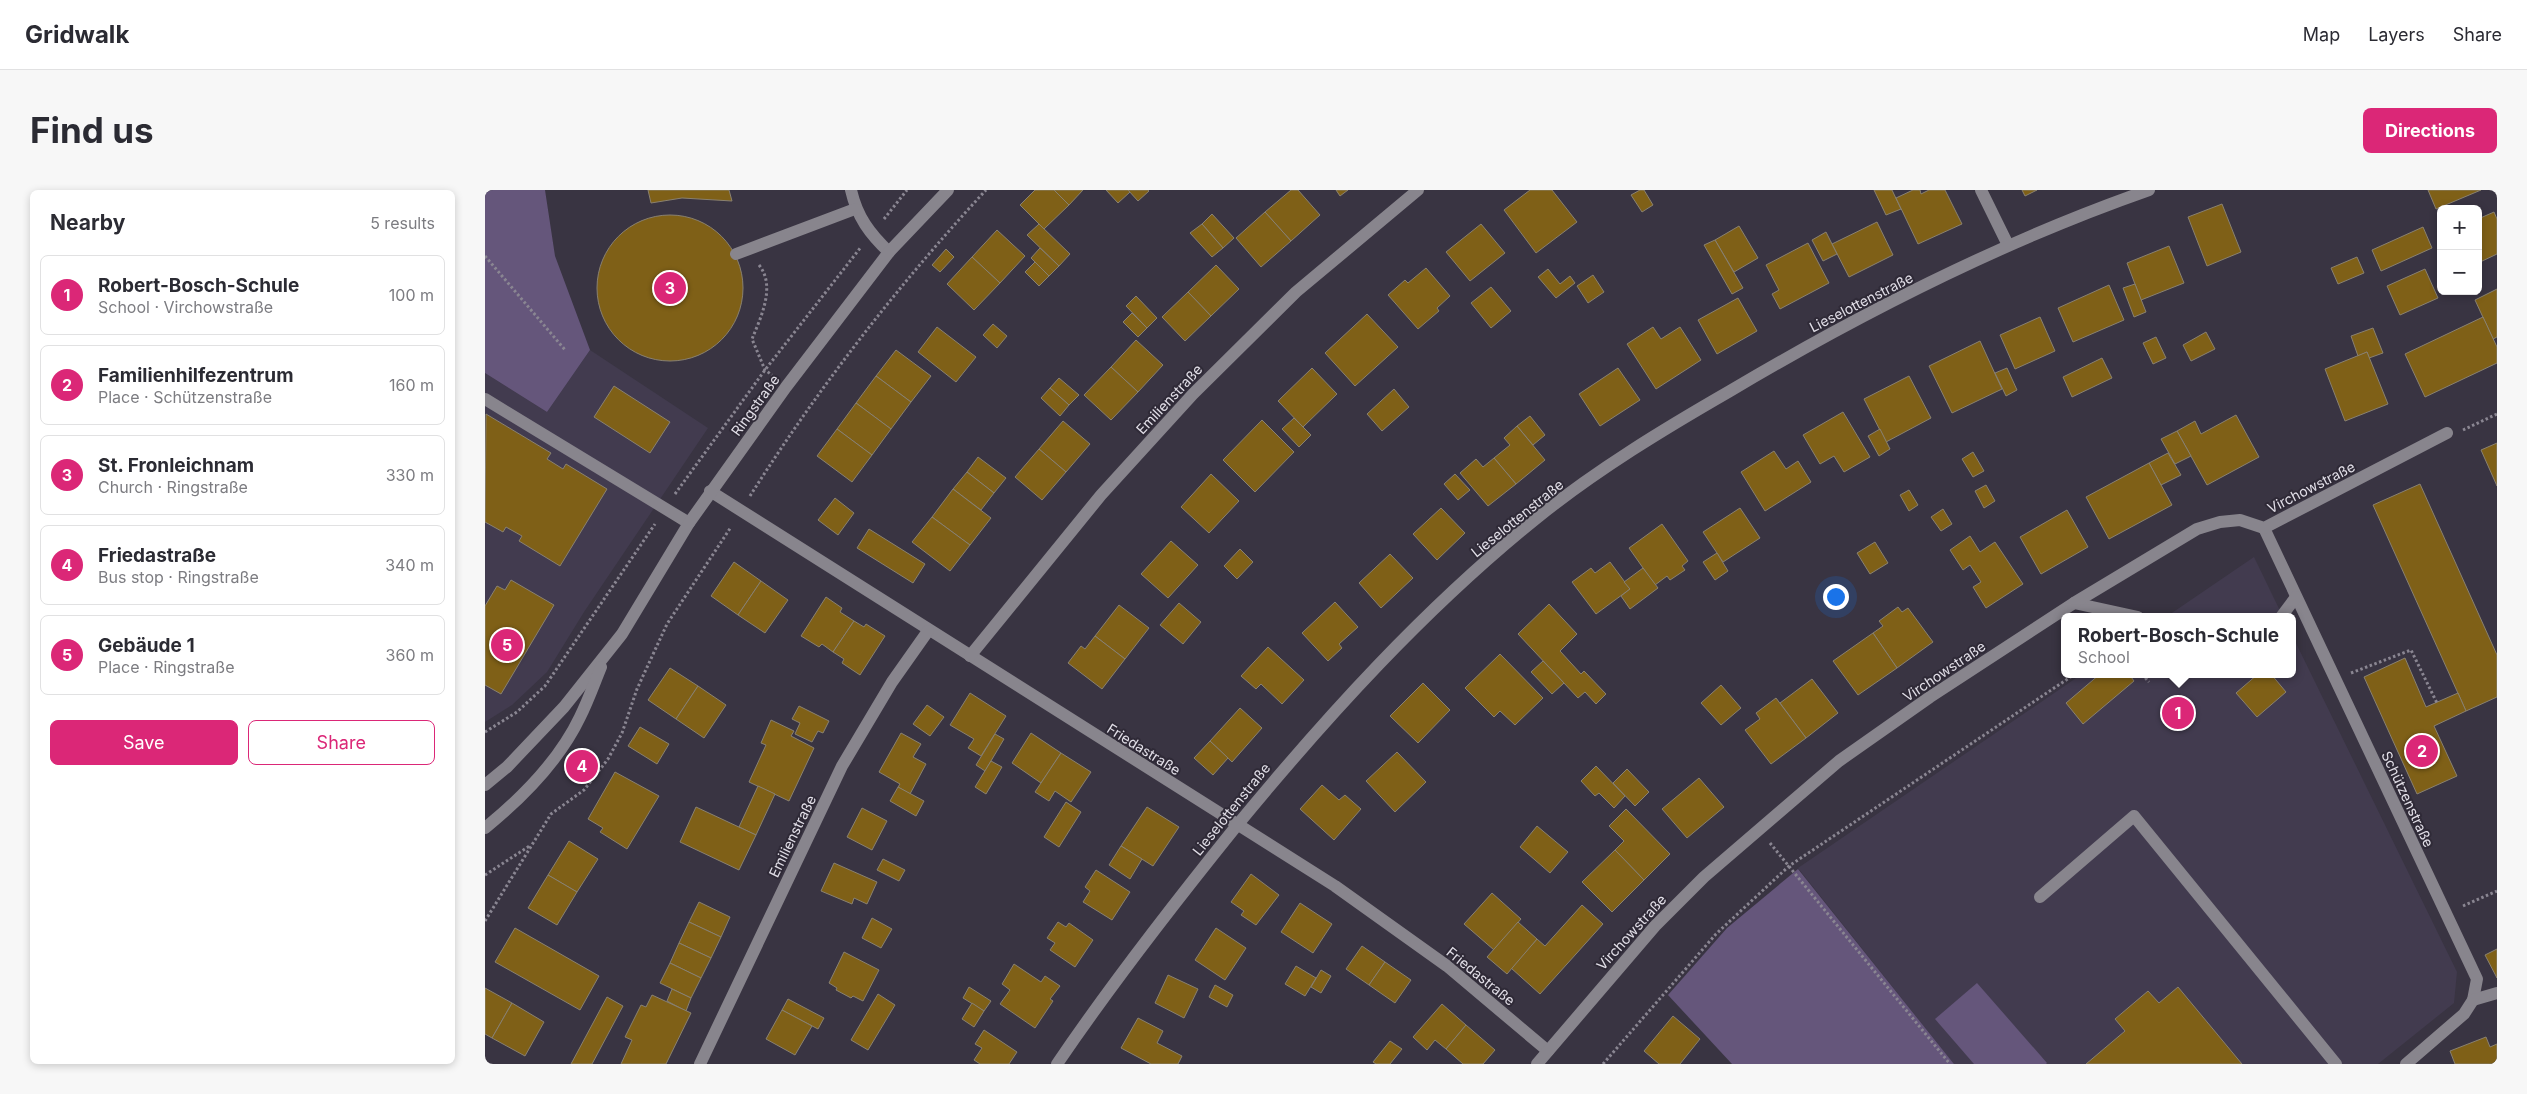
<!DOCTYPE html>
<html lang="en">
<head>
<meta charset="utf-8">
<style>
	body { margin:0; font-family:Inter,sans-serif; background:#f7f7f7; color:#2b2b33 }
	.controls { position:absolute; right:15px; top:15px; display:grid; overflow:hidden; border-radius:8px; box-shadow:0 2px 8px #0003 }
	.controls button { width:45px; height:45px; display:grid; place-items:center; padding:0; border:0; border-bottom:1px solid #e1e1e2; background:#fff; color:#2b2b33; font:25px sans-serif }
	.you { position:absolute; left:1350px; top:406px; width:18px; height:18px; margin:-12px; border:4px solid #fff; border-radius:50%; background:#1a73e8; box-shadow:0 0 0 8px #1a73e833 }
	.badge { display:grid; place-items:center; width:32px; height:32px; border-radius:50%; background:#db2777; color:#fff; font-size:16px; font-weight:700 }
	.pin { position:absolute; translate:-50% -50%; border:2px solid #fff; box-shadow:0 1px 5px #0006 }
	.popup { position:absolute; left:1576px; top:423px; width:235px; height:65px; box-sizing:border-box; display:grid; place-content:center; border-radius:8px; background:#fff; filter:drop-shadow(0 1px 4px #0005); font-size:16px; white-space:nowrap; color:#7c7c81 }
	.popup b { font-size:19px; color:#2b2b33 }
	.popup::after { content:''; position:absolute; left:50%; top:100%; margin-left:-10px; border:10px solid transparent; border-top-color:#fff }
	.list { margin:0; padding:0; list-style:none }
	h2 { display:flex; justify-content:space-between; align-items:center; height:65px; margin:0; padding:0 20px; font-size:21px }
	h2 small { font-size:16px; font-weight:400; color:#7c7c81 }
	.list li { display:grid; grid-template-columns:32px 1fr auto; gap:15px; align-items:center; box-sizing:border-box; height:80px; margin:0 10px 10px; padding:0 10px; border:1px solid #e1e1e2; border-radius:8px }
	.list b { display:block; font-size:19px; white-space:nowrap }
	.list p { margin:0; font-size:16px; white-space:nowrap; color:#7c7c81 }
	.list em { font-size:16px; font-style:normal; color:#7c7c81 }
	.actions { display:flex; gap:10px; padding:15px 20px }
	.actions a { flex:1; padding:11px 0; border:1px solid #db2777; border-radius:8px; text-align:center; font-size:18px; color:#db2777 }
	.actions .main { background:#db2777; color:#fff }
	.map { position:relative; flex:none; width:2012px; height:874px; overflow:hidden; border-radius:8px }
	header { display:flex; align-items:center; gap:30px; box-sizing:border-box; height:70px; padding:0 25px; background:#fff; border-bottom:1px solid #e1e1e2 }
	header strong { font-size:24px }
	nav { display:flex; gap:28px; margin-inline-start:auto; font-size:18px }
	.intro { display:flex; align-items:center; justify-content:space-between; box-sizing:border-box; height:120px; padding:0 30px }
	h1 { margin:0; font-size:35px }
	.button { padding:12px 22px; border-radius:8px; background:#db2777; color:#fff; font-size:18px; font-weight:700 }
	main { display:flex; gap:30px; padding:0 30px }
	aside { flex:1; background:#fff; border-radius:8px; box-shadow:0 2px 8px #0003 }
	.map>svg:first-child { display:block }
	.built { fill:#423b4f }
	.green { fill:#65567b }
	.building { fill:#7f6017; stroke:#898171 }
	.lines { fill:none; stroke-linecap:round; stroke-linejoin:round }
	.path { stroke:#8a8692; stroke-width:3; stroke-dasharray:2.5 2.5; stroke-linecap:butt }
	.minor { stroke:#88858d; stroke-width:12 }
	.labels { text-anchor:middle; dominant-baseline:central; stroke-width:4; stroke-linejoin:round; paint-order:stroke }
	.street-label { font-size:14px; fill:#e2dfe8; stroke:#2f2a37 }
</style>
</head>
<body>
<header>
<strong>Gridwalk</strong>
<nav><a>Map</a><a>Layers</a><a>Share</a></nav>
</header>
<div class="intro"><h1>Find us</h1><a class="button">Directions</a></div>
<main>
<aside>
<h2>Nearby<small>5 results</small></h2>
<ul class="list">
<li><span class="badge">1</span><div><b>Robert-Bosch-Schule</b><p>School · Virchowstraße</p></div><em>100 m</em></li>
<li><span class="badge">2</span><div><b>Familienhilfezentrum</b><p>Place · Schützenstraße</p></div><em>160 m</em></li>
<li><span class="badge">3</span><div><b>St. Fronleichnam</b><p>Church · Ringstraße</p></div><em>330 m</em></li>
<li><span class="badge">4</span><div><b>Friedastraße</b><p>Bus stop · Ringstraße</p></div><em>340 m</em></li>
<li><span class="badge">5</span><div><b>Gebäude 1</b><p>Place · Ringstraße</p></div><em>360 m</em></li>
</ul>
<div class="actions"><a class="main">Save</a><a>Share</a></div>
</aside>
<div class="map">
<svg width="2012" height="874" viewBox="0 0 2012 874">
	<rect width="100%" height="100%" fill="#393442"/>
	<!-- built -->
	<g class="built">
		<polygon points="105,160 223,238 99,422 62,482 27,515 0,532 0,183 62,222"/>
		<polygon points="1769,367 1798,427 1681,427"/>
		<polygon points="1807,445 1972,782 1969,813 1893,874 1469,874 1313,678 1597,484 1807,484"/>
	</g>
	<!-- green -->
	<g class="green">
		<polygon points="0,0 60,0 70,66 105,160 62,222 0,183"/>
		<polygon points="1313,679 1469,874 1247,874 1183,805 1242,738"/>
		<polygon points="1492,793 1562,873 1561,874 1489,874 1450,829"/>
	</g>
	<!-- building -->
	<g class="building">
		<polygon points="163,0 244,0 247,11 197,8 166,13"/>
		<polygon points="550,0 569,0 584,15 559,39 535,15"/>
		<polygon points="569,0 598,0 584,15"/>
		<polygon points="621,0 643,0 645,2 633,13"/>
		<polygon points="643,0 663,0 664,1 653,11"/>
		<polygon points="806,0 813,0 835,25 806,51 780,22"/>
		<polygon points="851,0 863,0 855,6"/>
		<polygon points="1045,0 1067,0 1092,32 1051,63 1019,20"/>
		<polygon points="1155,0 1159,0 1168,15 1157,22 1146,5"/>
		<polygon points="1389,0 1407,0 1416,19 1401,25"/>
		<polygon points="1428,0 1435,0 1436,4 1444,0 1460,0 1477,34 1433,54 1411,8"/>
		<polygon points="1537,0 1552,0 1540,6"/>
		<polygon points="1943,0 1996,0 1951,19"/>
		<polygon points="1737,14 1756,62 1722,76 1703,27"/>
		<polygon points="780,22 806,51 776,77 751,48"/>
		<polygon points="2009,22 2012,29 2012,64 1993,73 1993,29"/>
		<polygon points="727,24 749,48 738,58 717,34"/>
		<circle cx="185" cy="98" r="73"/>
		<polygon points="1392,32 1408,65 1364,87 1347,54"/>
		<polygon points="554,34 585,64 574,76 542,45"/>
		<polygon points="717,34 738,58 727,67 705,43"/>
		<polygon points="996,34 1020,63 985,91 961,62"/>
		<polygon points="1254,36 1273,68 1249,82 1230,50"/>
		<polygon points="1938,37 1947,58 1896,81 1887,60"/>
		<polygon points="512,40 540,66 515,93 487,67"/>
		<polygon points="1341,42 1352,64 1338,71 1327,50"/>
		<polygon points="1230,50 1258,98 1247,104 1219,55"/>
		<polygon points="1323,53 1344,93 1295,119 1287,104 1294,100 1281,75"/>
		<polygon points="1684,56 1699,93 1656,110 1642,73"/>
		<polygon points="555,58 574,76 564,86 546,68"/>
		<polygon points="461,59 469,67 455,82 447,75"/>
		<polygon points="487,67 515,93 489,120 462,94"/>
		<polygon points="1872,67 1879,83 1853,94 1846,78"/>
		<polygon points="550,72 564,86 554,96 540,82"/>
		<polygon points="731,75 754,99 726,126 703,102"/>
		<polygon points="941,78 965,106 952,118 954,121 933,139 903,105 920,90 923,93"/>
		<polygon points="1063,79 1075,94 1085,86 1090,93 1071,108 1053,87"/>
		<polygon points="1940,79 1953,108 1915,125 1902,96"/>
		<polygon points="1108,85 1119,102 1103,113 1092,96"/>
		<polygon points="1650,94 1661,122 1649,127 1638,98"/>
		<polygon points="1624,95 1639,130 1588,152 1573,118"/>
		<polygon points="1006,97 1026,121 1006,138 986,113"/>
		<polygon points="2012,99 2012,147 2008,149 1990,110"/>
		<polygon points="703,102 726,126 700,151 677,127"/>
		<polygon points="651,106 672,128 662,138 641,116"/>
		<polygon points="1253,108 1272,141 1232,164 1213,130"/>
		<polygon points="647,123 662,138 653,147 638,132"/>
		<polygon points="882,124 913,157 870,196 840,163"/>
		<polygon points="1555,127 1570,161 1530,179 1515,145"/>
		<polygon points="1998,127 2012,157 2012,173 1940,207 1920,164"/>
		<polygon points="508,134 522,146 512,158 498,145"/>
		<polygon points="452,137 491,167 471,192 433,162"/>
		<polygon points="1168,137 1176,149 1195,137 1216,170 1171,199 1142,154"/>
		<polygon points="1888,138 1898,163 1884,168 1882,162 1873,166 1866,146"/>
		<polygon points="1721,142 1730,159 1706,171 1698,155"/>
		<polygon points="1671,147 1681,168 1668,174 1658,153"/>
		<polygon points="651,150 678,175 653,202 626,177"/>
		<polygon points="1495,151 1517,199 1467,223 1444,176"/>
		<polygon points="411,160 446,186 426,212 391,186"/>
		<polygon points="1882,162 1903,214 1860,231 1840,179"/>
		<polygon points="1617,168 1627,188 1587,207 1578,187"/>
		<polygon points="626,177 653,202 626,230 599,205"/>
		<polygon points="827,178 852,204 818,237 793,211"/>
		<polygon points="1133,178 1155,210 1115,236 1094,204"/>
		<polygon points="1522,178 1532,200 1521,206 1510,183"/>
		<polygon points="391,186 426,212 406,239 371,213"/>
		<polygon points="1424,186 1446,228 1401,252 1379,209"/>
		<polygon points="574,188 594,205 584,215 565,198"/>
		<polygon points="129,196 185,232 165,263 109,227"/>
		<polygon points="565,198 584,215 575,226 556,208"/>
		<polygon points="909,199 924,217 897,241 882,224"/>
		<polygon points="371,213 406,239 387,265 352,239"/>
		<polygon points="1358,222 1385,267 1359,282 1349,266 1335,274 1318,245"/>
		<polygon points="1,224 66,263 62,269 78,279 81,274 122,299 75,376 34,351 37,346 21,337 18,342 0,332"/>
		<polygon points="1751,225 1774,267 1722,295 1692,241 1710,231 1716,244"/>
		<polygon points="1045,226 1060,245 1048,255 1032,236"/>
		<polygon points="809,228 826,245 814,257 797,239"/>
		<polygon points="777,230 809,262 770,302 738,270"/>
		<polygon points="578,231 605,254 581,282 554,259"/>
		<polygon points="1032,236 1060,270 1031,294 1009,268 1025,255 1019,248"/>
		<polygon points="352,239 387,265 367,292 332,266"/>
		<polygon points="1395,239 1405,259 1394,266 1383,246"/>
		<polygon points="1692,241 1706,266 1690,274 1676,249"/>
		<polygon points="2012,253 2012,296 1996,260"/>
		<polygon points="554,259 581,282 557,310 530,287"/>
		<polygon points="1289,261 1301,279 1313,271 1326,292 1280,321 1256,282"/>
		<polygon points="1488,262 1499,281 1488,287 1477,269"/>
		<polygon points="1683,263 1696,285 1676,295 1664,273"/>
		<polygon points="493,267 521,288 509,303 482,282"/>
		<polygon points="1009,268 1031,294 1003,316 975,283 991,269 998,277"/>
		<polygon points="1664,273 1687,315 1624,349 1601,307"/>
		<polygon points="482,282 509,303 496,320 468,299"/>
		<polygon points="726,284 754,311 724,343 696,317"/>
		<polygon points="970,284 985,300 973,310 959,294"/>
		<polygon points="1935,294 2012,465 2012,507 1981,521 1888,315"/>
		<polygon points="1501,295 1510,311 1499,318 1490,301"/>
		<polygon points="468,299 506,328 485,355 447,327"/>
		<polygon points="1424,300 1433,315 1424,321 1415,305"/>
		<polygon points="350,308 369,323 353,345 333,330"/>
		<polygon points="956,318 980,343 952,370 928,344"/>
		<polygon points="1255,318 1275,348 1238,372 1218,342"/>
		<polygon points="1458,319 1467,334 1456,341 1446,327"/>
		<polygon points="1582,320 1603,357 1556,384 1535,347"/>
		<polygon points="447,327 485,355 465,381 427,352"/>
		<polygon points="1177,334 1203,371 1197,376 1200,380 1185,390 1182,386 1170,395 1144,358"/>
		<polygon points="384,339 440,374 428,393 372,358"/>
		<polygon points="1485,346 1495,362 1510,352 1538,394 1501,418 1488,397 1496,392 1485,375 1478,380 1465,360"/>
		<polygon points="686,351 713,375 683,408 656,384"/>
		<polygon points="1390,352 1403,373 1385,384 1372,363"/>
		<polygon points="755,359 768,372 752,389 739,376"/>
		<polygon points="1232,363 1243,381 1230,390 1218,372"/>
		<polygon points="905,364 928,388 896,418 874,393"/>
		<polygon points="249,372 276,391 253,425 226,406"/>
		<polygon points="1125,372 1145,399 1111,424 1087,392 1106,378 1110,383"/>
		<polygon points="1158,378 1173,398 1145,419 1136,406 1145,399 1139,392"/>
		<polygon points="26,390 69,415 16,504 0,495 0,416 12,396 20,400"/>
		<polygon points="276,391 303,410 280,443 253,425"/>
		<polygon points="341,407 357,418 355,422 369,431 348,462 337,454 334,457 316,446"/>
		<polygon points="850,412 873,437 854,454 857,458 843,471 817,443"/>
		<polygon points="694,413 716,432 698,454 675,435"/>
		<polygon points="1064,414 1092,444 1075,461 1096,484 1099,481 1121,504 1111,514 1100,502 1093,508 1033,444"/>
		<polygon points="634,415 664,438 640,469 610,446"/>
		<polygon points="1413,417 1417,422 1423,418 1448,452 1412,478 1388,443 1398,436 1394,431"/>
		<polygon points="369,431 379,437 381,434 400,446 375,485 357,473 359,469 348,462"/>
		<polygon points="1388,443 1412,478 1373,505 1348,471"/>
		<polygon points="610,446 640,469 617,499 583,473 596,456 600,459"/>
		<polygon points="783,457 819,490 797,514 776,494 771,499 756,486"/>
		<polygon points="1015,464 1058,508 1030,535 1015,521 1009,527 980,498"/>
		<polygon points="1920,468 1941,517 1973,503 1981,521 1949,536 1972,586 1932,604 1879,487"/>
		<polygon points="1058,471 1079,493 1067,504 1046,482"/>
		<polygon points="185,478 213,496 191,529 163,510"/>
		<polygon points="1615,484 1644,484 1649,491 1598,534 1581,513"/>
		<polygon points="1773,484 1786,484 1801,502 1772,527 1751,503"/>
		<polygon points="1327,489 1353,523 1321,548 1295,513"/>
		<polygon points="938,493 965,520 933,553 905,526"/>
		<polygon points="1236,495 1256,518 1236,535 1216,513"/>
		<polygon points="213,496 241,515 219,548 191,529"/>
		<polygon points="485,503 521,526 496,566 483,558 489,549 465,535"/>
		<polygon points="1291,508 1321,548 1286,574 1260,540 1275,529 1271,523"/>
		<polygon points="442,515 459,527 445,546 428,534"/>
		<polygon points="314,516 344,531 338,543 333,541 327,552 310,544 315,533 307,529"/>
		<polygon points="755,518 777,538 747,572 725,551"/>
		<polygon points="286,530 309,541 306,546 329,558 304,611 264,592 281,555 276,553"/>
		<polygon points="155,537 184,554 172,574 143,556"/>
		<polygon points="416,543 436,554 428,567 441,574 425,604 413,597 415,594 394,582"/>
		<polygon points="546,543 576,563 556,593 527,573"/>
		<polygon points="510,544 519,549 500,581 491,575"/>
		<polygon points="725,551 743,568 728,585 709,568"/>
		<polygon points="912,562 941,592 910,622 881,591"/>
		<polygon points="576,563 606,582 586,612 570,601 564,611 550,602"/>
		<polygon points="506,571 517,577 501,604 490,597"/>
		<polygon points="1111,576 1140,606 1129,618 1114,603 1110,606 1096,591"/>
		<polygon points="1142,579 1164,602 1150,616 1128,593"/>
		<polygon points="130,582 174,606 142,659 115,642 118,638 103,629"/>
		<polygon points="1214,588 1239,617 1202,648 1177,619"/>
		<polygon points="837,595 854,610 860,605 876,619 849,650 815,619"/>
		<polygon points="273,596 290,604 271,645 254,637"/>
		<polygon points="413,597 439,611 431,626 405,611"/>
		<polygon points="581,612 596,622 574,657 559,647"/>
		<polygon points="211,617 271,645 254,680 195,652"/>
		<polygon points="662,617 694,637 668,676 636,656"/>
		<polygon points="377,618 402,631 387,660 362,647"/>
		<polygon points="1141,619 1185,664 1159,690 1130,660 1139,651 1124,636"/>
		<polygon points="1052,636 1083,662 1065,683 1035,657"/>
		<polygon points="84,651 113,669 92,702 63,685"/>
		<polygon points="636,656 657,669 645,689 624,675"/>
		<polygon points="1130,660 1159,690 1127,722 1097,692"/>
		<polygon points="398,669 420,680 414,691 392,680"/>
		<polygon points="349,673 392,692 382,714 369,708 367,714 336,701"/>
		<polygon points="611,680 645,702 627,730 598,712 605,701 600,697"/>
		<polygon points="766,684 794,705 771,735 756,725 759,721 746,712"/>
		<polygon points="63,685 92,702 72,735 43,718"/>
		<polygon points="1007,703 1036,729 1009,760 979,734"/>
		<polygon points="214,712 245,727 236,747 204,732"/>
		<polygon points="815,713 847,734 828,763 796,742"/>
		<polygon points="1097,715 1118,734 1055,804 1026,778 1052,749 1060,756"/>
		<polygon points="387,728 407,739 396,758 377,748"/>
		<polygon points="204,732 236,747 226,768 194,753"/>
		<polygon points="573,732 581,737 584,733 608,750 590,777 565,760 570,753 562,748"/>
		<polygon points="1033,732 1052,749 1022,784 1002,767"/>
		<polygon points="30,738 114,786 95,820 10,772"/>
		<polygon points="731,738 761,758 740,790 710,770"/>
		<polygon points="194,753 226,768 216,788 185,773"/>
		<polygon points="877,756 900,772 884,795 861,779"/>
		<polygon points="2012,759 2012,788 2000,765"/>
		<polygon points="359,762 394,780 378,811 368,806 366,808 351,800 352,798 344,793"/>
		<polygon points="900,772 926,790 910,813 884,795"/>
		<polygon points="185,773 216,788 206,808 175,793"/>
		<polygon points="529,774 556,792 560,786 575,796 565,809 568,811 550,838 515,814 525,800 517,794"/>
		<polygon points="811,776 831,788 820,806 800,794"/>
		<polygon points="836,780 846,786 836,803 826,797"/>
		<polygon points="683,785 713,799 699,828 670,813"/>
		<polygon points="730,795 748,805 742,817 724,807"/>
		<polygon points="484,797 506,811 499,821 478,808"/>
		<polygon points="1693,797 1757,874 1601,874 1640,841 1630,829 1663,801 1674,813"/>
		<polygon points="0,798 27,813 7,848 0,844"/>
		<polygon points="187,799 206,808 201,821 182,811"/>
		<polygon points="393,804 410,815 383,860 366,850"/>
		<polygon points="167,805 206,823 181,874 136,874 147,850 140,847 156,815 161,817"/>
		<polygon points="122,807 138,816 107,874 86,874"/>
		<polygon points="303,809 339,828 333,839 297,820"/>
		<polygon points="27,813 59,832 40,866 7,848"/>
		<polygon points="487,813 499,821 489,837 477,829"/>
		<polygon points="957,814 981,835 961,859 950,850 942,860 928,847"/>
		<polygon points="297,820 327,836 310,865 281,849"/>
		<polygon points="1188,826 1215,849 1195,874 1174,874 1159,861"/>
		<polygon points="653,828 678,841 672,853 697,866 693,874 666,874 636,858"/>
		<polygon points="981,835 1010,860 998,874 978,874 961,859"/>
		<polygon points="499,840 532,862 524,874 495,874 489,870 497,858 490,854"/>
		<polygon points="2001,847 2005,857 2012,854 2012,874 1970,874 1965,861"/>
		<polygon points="905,851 917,859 905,874 891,874 888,872"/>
	</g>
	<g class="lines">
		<!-- path -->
		<g class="path">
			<polyline points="399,29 422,0"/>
			<polyline points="0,66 81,161"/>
			<path d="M274 75C291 96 276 127 267 149L280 180 287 185"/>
			<polyline points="1978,240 2012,224"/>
			<polyline points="190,304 280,180 376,57"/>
			<path d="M265 306C334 197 413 95 501 0"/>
			<polyline points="1866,483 1926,460 1952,513"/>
			<polyline points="1657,484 1664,492"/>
			<polyline points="0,542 32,522 60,496 170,334"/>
			<polyline points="1285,653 1465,874"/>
			<polyline points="0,685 46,655"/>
			<polyline points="1978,716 2012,701"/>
			<polyline points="0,731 66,624 99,600 123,569 137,543 152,499 182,434 246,337"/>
			<polyline points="1118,874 1231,744 1304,676 1590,484"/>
		</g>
		<!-- minor -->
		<g class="minor">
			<path d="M366 0C372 27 385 44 404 62"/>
			<polyline points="1496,0 1523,55"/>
			<polyline points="251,64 370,19"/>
			<polyline points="0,209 204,333"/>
			<polyline points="225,301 850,696 962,776 1063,861"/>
			<polyline points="1779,338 1992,789 1988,810 1979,824 1921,874"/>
			<polyline points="1589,413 1653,427"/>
			<polyline points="1796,427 1811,407"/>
			<polyline points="485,466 616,305 708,204 811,102 933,0"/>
			<polyline points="0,595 22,577 79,517 137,444 204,333 301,197 404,62 463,0"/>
			<path d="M0 638C37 608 74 571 95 527 103 511 109 494 116 477"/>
			<polyline points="1555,707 1649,626 1851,874"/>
			<polyline points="1988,810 2012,803"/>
			<polyline points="215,874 357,576 407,492 443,441"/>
			<path d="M572 874C627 793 687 716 749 639 841 527 940 418 1053 327 1113 279 1179 239 1245 201 1378 122 1518 51 1664 0"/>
			<polyline points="1052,874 1170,736 1219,687 1354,571 1445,507 1589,413 1712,339 1735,332 1755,330 1779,338 1962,243"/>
		</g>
	</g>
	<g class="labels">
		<!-- street labels -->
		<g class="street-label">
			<text transform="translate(1376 112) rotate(-27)">Lieselottenstraße</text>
			<text transform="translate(684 209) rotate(-47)">Emilienstraße</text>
			<text transform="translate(270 215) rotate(-54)">Ringstraße</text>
			<text transform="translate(1826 297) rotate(-27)">Virchowstraße</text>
			<text transform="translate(1032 328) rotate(-39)">Lieselottenstraße</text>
			<text transform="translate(1459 481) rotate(-34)">Virchowstraße</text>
			<text transform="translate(659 559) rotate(32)">Friedastraße</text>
			<text transform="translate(1923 609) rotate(65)">Schützenstraße</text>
			<text transform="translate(746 619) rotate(-51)">Lieselottenstraße</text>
			<text transform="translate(307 646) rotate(-64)">Emilienstraße</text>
			<text transform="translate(1146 742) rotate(-48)">Virchowstraße</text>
			<text transform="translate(996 786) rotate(39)">Friedastraße</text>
		</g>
	</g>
</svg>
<div class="controls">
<button>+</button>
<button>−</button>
</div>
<div class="you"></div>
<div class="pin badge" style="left:1693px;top:523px">1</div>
<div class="popup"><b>Robert-Bosch-Schule</b>School</div>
<div class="pin badge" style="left:1937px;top:561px">2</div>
<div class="pin badge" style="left:185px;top:98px">3</div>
<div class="pin badge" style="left:97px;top:576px">4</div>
<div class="pin badge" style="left:22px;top:455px">5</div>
</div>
</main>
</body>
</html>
